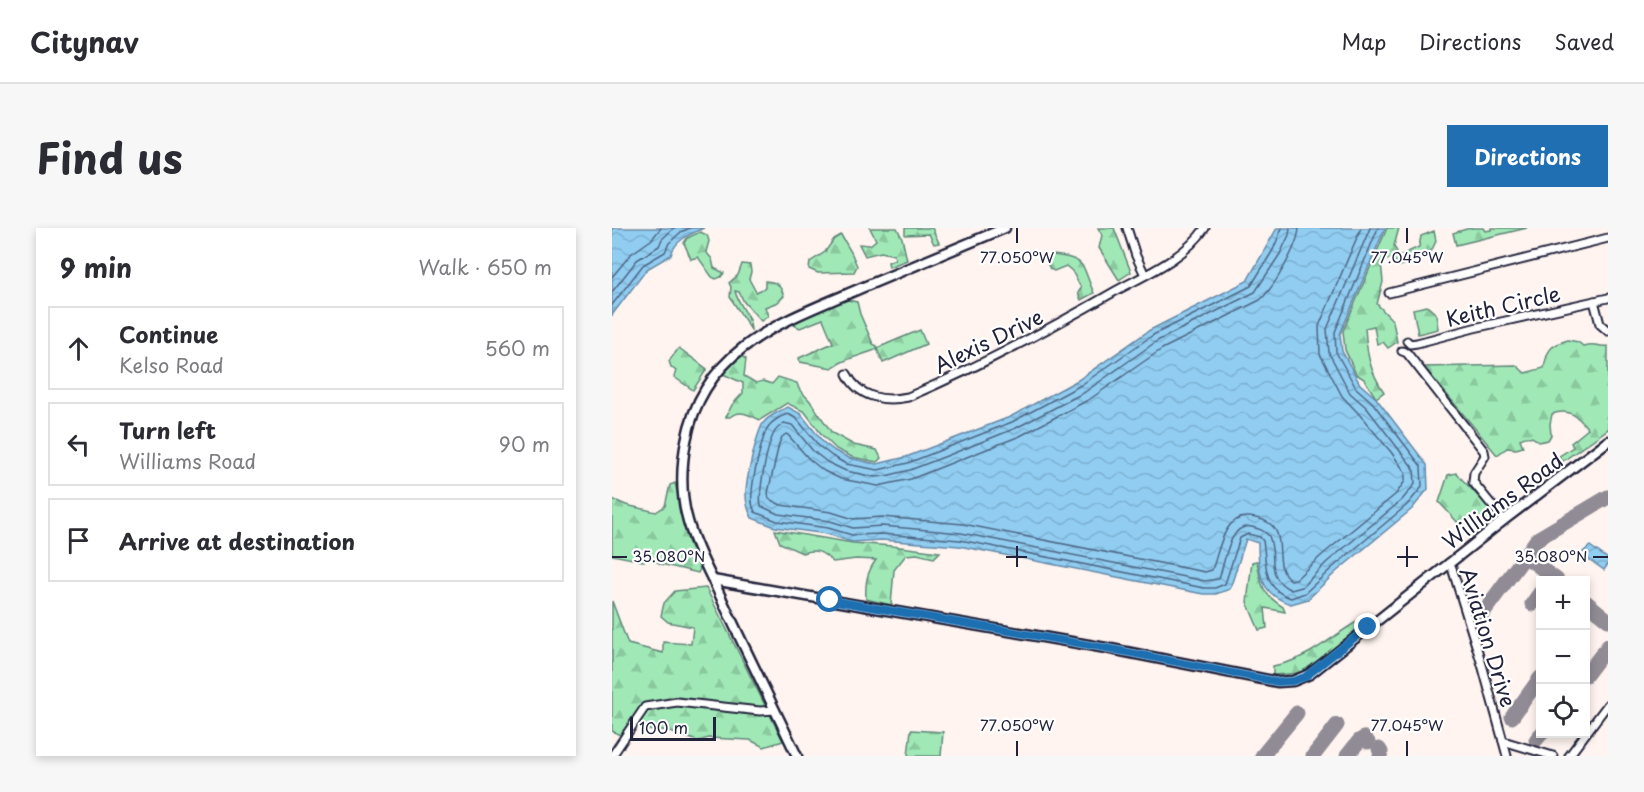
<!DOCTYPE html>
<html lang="en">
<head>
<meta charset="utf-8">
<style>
	body { margin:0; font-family:"Playpen Sans",sans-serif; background:#f7f7f7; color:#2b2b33 }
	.controls { position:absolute; right:18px; bottom:18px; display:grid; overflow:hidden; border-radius:0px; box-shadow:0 3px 9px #0003 }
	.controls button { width:54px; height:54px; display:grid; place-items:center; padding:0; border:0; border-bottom:2px solid #e1e1e2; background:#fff; color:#2b2b33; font:30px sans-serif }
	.scale { position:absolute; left:18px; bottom:15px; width:86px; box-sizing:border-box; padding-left:6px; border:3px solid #22223b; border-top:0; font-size:16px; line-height:21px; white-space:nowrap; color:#22223b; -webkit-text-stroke:4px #fff; paint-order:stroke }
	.stop { position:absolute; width:18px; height:18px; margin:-14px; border:4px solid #1f6fb2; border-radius:50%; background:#fff }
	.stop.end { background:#1f6fb2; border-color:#fff; box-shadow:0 2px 6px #0008 }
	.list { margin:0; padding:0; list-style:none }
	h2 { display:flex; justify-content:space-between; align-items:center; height:78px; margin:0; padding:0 24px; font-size:26px }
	h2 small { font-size:20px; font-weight:400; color:#7c7c81 }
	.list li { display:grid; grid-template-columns:39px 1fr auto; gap:18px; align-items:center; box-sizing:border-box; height:84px; margin:0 12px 12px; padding:0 12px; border:2px solid #e1e1e2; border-radius:0px }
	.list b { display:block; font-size:22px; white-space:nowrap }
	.list p { margin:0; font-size:20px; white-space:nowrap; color:#7c7c81 }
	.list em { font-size:20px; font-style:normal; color:#7c7c81 }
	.icon { flex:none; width:33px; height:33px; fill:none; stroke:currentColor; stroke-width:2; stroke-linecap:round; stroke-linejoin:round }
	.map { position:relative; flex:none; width:996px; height:528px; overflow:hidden; border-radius:0px }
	header { display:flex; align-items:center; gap:36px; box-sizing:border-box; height:84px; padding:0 30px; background:#fff; border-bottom:2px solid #e1e1e2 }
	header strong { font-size:28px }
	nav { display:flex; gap:33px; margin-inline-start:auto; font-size:21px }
	.intro { display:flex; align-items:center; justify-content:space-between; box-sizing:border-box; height:144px; padding:0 36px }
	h1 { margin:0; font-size:42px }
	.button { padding:15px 27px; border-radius:0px; background:#1f6fb2; color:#fff; font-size:21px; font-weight:700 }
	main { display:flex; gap:36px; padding:0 36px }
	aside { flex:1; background:#fff; border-radius:0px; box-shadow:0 3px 9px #0003 }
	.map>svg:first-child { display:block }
	.forest { fill:url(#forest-firs); stroke:#618679; stroke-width:1.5 }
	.water { fill:url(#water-waves); stroke:#6489a8; stroke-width:1.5 }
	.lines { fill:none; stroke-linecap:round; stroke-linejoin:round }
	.shore { stroke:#4e6684; stroke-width:1.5 }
	.taxiway { stroke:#908b95; stroke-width:15 }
	.minor-casing { stroke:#22223b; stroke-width:11 }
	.tertiary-casing { stroke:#22223b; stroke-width:13 }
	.minor { stroke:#fff; stroke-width:7 }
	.tertiary { stroke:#fff; stroke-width:8 }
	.route { stroke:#1f6fb2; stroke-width:8 }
	.ticks { fill:none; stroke:#22223b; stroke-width:2 }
	.labels { text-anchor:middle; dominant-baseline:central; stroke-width:4.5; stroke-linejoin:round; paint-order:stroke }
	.street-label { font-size:21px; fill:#22223b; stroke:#fff }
	.ticks-label { font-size:15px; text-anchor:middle; fill:#22223b; stroke:#fff; stroke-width:4.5; stroke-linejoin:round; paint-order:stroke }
</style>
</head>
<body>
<header>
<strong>Citynav</strong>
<nav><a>Map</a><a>Directions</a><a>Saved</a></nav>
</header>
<div class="intro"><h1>Find us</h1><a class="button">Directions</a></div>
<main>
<aside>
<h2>9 min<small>Walk · 650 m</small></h2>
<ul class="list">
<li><svg class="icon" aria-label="ahead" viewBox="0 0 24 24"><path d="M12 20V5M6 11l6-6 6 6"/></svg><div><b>Continue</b><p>Kelso Road</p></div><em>560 m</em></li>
<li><svg class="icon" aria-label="left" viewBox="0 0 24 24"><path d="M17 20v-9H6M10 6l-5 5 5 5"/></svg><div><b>Turn left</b><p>Williams Road</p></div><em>90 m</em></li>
<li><svg class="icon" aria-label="arrive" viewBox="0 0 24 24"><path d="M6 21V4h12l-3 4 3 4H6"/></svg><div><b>Arrive at destination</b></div></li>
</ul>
</aside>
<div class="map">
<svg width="996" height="528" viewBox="0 0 996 528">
	<defs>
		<pattern id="forest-firs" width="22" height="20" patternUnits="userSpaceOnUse" patternTransform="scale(1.5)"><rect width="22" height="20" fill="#a0e9b7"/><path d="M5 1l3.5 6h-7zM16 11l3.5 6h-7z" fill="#8ac89e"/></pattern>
		<pattern id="water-waves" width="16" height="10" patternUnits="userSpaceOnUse" patternTransform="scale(1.5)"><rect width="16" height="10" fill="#90cdf1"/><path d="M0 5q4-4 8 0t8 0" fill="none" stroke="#7cb0d0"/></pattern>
	</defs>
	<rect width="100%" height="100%" fill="#fff4ef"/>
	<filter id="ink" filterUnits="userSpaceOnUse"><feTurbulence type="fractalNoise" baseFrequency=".0167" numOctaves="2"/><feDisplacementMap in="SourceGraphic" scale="12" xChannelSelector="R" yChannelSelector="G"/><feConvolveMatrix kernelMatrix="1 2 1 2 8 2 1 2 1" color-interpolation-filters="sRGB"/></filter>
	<g filter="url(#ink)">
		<!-- forest -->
		<g class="forest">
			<polygon points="258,0 285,0 290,10 295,32 277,39 276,34 283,31 282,27 269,24 253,28 247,16 258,17 264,12"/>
			<polygon points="293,0 320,0 327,15 322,16 317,6 293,7"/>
			<polygon points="486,0 502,0 519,44 507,52 487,20 490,7"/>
			<path d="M775 0H787L782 18 787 28 807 19 809 8 822 3 824 13 819 24 788 38 779 30 769 34 771 54 765 76 781 93 785 114 776 120 771 114 765 116 762 98 753 100C755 126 757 142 772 164L764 170 752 151 744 146 733 122 731 103Z"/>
			<polygon points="858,0 871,0 873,3 879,2 879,0 915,0 844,17 841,5"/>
			<polygon points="88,4 95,7 97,13 94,24 100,31 102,40 112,45 109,49 104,51 100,49 86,29 79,31 72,15 75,10"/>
			<polygon points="229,7 239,24 245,38 242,44 206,45 197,41 198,34 213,24 222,11"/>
			<path d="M441 27C476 31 469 37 482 65L469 72 466 65 469 60 460 43 454 38 442 43 438 41 433 31Z"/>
			<path d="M130 36 138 37 139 44 137 51 144 64 153 60V53C166 54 168 57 172 68L166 74 153 79 156 88 149 93 132 74 127 64 123 63C126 77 139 87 139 102L118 69 119 59 117 55 126 47Z"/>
			<path d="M231 71 245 74 248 86 261 116 265 118V120L308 102 314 116 271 135 265 121C252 127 228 132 220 140L188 134 187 130 221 115 211 91 188 100 178 95Z"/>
			<polygon points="815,78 824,86 826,101 806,106 801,81"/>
			<path d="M956 112 966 114 971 118C985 114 986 120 996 118V201L944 238 940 233 961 219 959 215 976 201C966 188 957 180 940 186L938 196 939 207 936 212 927 214C920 208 917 207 908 211L911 219 904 221 895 220 885 227 812 139 904 137 913 145 932 140C935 122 938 117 956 112Z"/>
			<polygon points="67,120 95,141 81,162 62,149 64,143 59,139 57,133"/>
			<path d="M126 126 134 131 132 148 144 155 151 153 160 156 166 149 185 155 187 161 198 173 220 205 242 217 265 222 269 230 265 234 240 229 224 221 210 207 193 184 175 175 148 192C137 187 129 181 118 189H114L120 177 131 165V155L111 146 112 140Z"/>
			<polygon points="844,245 883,286 858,308 827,274 836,247"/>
			<polygon points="63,255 76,313 88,341 86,345 49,336 40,331 31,333 0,327 0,271 14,277 44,284 53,278 58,257"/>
			<path d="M163 302 241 315 280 318 328 324 322 330 305 326 294 327 282 342 279 377 254 371C253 355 255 344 264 332L244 331 221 334C210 324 205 320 190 325L168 315Z"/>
			<path d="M645 333C649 357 650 366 671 379L673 384 653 380 655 400 647 402 635 374 640 334Z"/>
			<polygon points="94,360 171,513 152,519 138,512 97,510 86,513 51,502 37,502 19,492 8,507 0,503 0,373 16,416 51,425 51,414 79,416 81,399 56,394 49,388 52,375 63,363"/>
			<path d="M746 393 752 397 689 445 661 447V438C696 432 717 410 746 393Z"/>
			<polygon points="299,502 331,504 329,528 296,528"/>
		</g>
		<!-- water -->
		<g class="water">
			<path d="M0 0H92C78 6 63 12 59 27L35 41 0 87Z"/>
			<path d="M665 0H773L728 106 730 123 748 156 764 170 815 237 816 261 800 281 724 344 696 371 679 376C648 367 646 344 646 315L634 311 618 361 604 366H591L347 318 269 312 240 314 215 306 163 299 140 290C136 282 134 276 134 267 133 256 145 202 152 194 158 187 167 183 176 179L189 186 211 214 223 223 237 230 265 236 294 229 398 189 466 152 538 102 635 53Z"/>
			<polygon points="978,318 996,331 996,336 992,342 975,330 976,328 971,324"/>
		</g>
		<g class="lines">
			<!-- shore -->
			<g class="shore">
				<path d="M670 0 661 22 639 58 541 107 469 157 400 194 296 235 266 242 234 236 220 228 207 218 185 191 176 186C169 188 160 193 156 199 150 208 140 254 140 265 139 272 140 278 143 284L165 293 216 300 240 307 269 306 348 312 592 360H603L613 356 628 310 636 306 648 309 651 313C655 336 650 361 679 370L693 365 720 340 795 277 810 259 809 238 760 174 744 160 724 124 723 104 766 0"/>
				<path d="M678 0 677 7 668 26 643 64 545 113 473 164 404 200 337 227 298 242 274 248 263 249 234 243 215 234 201 223 180 197 172 195C168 198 164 201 162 205 155 218 146 265 149 278L166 286 218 293 241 300 270 298 349 305 593 353 607 351C613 334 617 294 640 299 647 301 652 302 657 308 666 330 652 349 679 362L690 359 715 334 790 272 803 256 802 241 754 179 738 165 717 125 715 101 758 0"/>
				<path d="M687 0C686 18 662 60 648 72L550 121 478 171 408 208 299 251 266 258 229 251 212 243 197 231 176 207 174 206 170 209 167 216 156 265 157 271 169 277 219 284 242 291 270 289 351 296 593 344 600 342C607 324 611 287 637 289 687 294 654 336 679 352L684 351 710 327 784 266 793 253V244L779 224 747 186 730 168 708 126 707 98 749 0"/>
				<polyline points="0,49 19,26 39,12 49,0"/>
				<polyline points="0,64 25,32 47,18 50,11 62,0"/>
				<polyline points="0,77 31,37 53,24 57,15 69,4 78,0"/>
			</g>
			<!-- taxiway -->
			<g class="taxiway">
				<polyline points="913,328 925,311 996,269"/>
				<polyline points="974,374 996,392"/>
				<polyline points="920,376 928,365"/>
				<polyline points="870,386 913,328 945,352"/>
				<polyline points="974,447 996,418"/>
				<polyline points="900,489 928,450"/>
				<polyline points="924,512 929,506"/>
				<polyline points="767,521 769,524 768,528"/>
				<polyline points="650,528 685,485"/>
				<polyline points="701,528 725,497"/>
				<polyline points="735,528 747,513 752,510 756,514"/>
			</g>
			<!-- minor casing -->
			<g class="minor-casing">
				<g id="minor">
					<polyline points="515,0 524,28 533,47"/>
					<polyline points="777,65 996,10"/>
					<polyline points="982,73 988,96 996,103"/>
					<polyline points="795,113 798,116 805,115 862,100 996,70"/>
					<polyline points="790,123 795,125 872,223 873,228 862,245 861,254 892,292"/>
					<path d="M235 146C247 170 272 174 296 169 366 139 434 103 500 65 532 47 571 32 593 0"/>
					<polyline points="837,335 840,340 871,440 895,528"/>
					<polyline points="891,513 941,528"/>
					<polyline points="0,528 33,479 65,474 148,483 163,482"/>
					<polyline points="957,528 996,476"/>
				</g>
			</g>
			<!-- tertiary casing -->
			<g class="tertiary-casing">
				<g id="tertiary">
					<polyline points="101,352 494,420 666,454 681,453 698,446 892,292 996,213"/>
					<path d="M185 528C161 478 136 427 112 376 100 349 84 322 76 293 68 266 69 240 74 213 92 117 175 92 254 58 300 39 347 19 393 0"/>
				</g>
			</g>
			<!-- minor -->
			<use href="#minor" class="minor"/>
			<!-- tertiary -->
			<use href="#tertiary" class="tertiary"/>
		</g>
	</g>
	<g class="lines" filter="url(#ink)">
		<!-- route -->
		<polyline class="route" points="218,372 494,420 666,454 681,453 693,449 756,399"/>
	</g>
	<!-- ticks -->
	<path class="ticks" d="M405 0V15M795 0V15M405 318V339M795 318V339M0 329H15M394 329H415M785 329H806M981 329H996M405 513V528M795 513V528"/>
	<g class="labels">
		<!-- street labels -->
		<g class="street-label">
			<text transform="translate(891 77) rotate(-13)">Keith Circle</text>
			<text transform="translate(376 112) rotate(-26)">Alexis Drive</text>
			<text transform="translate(890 272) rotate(-37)">Williams Road</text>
			<text transform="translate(877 409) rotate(73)">Aviation Drive</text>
		</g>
	</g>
	<g class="ticks-label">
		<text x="405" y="35">77.050°W</text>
		<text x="795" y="35">77.045°W</text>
		<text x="57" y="334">35.080°N</text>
		<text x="939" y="334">35.080°N</text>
		<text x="405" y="503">77.050°W</text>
		<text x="795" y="503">77.045°W</text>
	</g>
</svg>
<div class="controls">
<button>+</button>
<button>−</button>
<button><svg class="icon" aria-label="locate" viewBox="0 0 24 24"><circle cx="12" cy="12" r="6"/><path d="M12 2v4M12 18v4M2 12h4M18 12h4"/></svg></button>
</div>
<div class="scale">100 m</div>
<div class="stop" style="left:218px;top:372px"></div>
<div class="stop end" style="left:756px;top:399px"></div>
</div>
</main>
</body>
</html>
